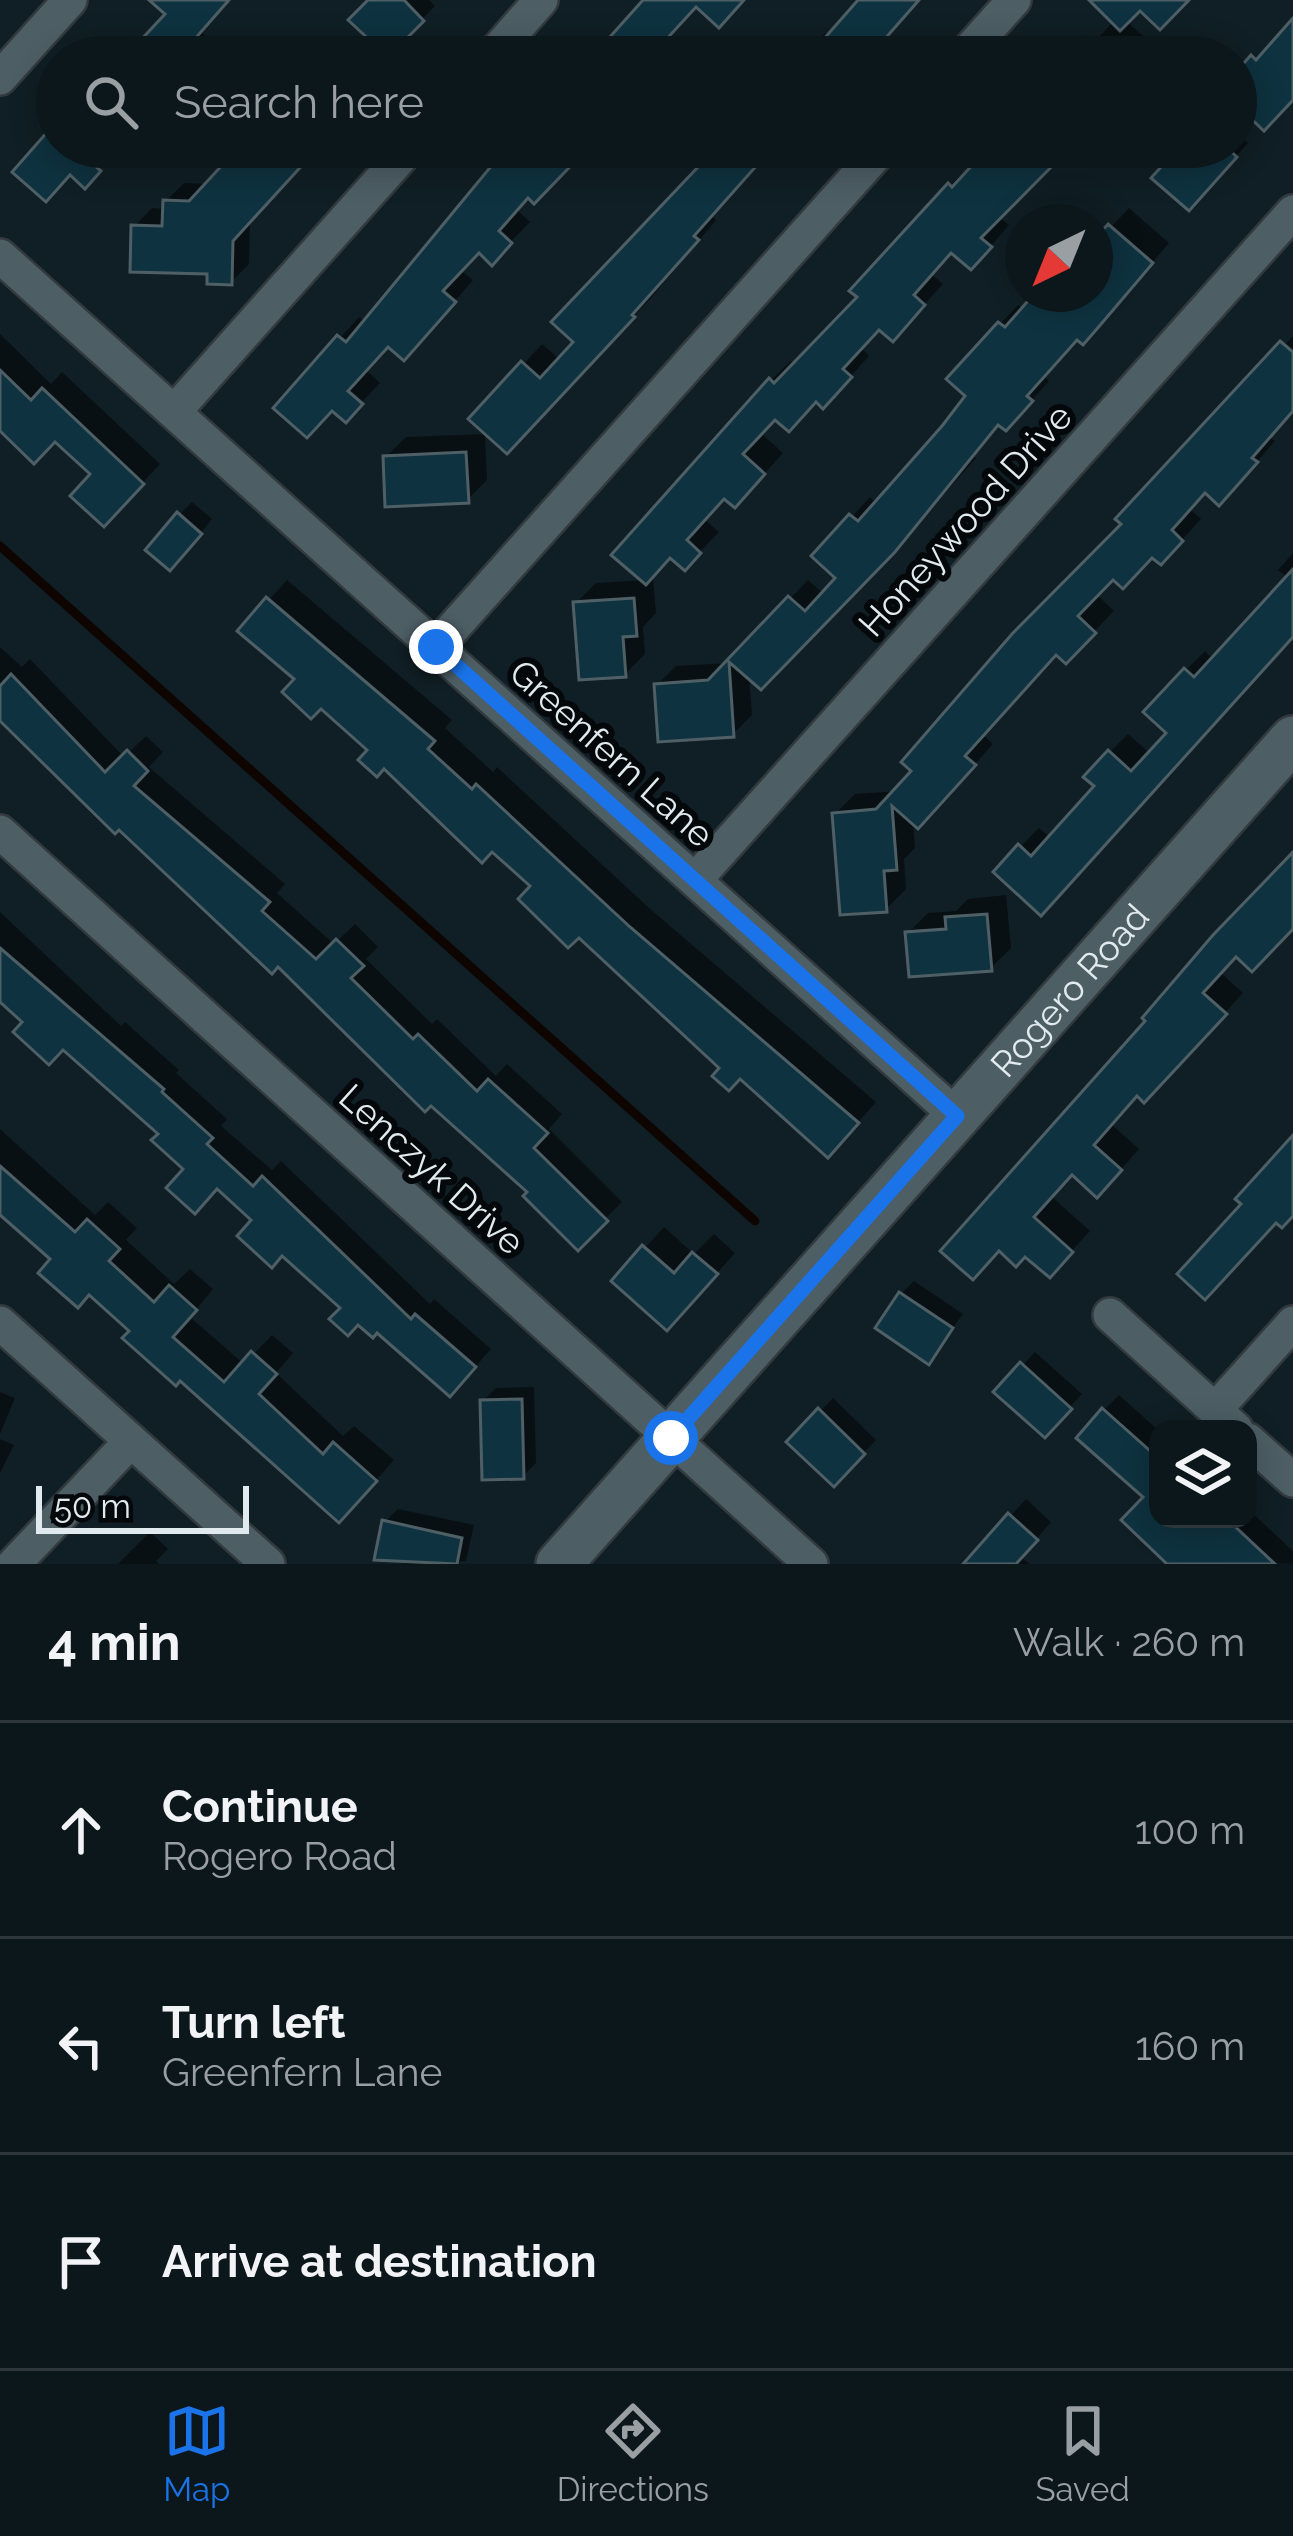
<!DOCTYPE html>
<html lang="en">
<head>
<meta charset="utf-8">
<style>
	body { margin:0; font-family:Raleway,sans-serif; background:#152025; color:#f1f3f6 }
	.controls { position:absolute; right:36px; bottom:36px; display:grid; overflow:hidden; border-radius:24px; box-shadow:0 6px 30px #0003 }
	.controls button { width:108px; height:108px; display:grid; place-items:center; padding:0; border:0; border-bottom:3px solid #2c363b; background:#0c171c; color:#f1f3f6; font:60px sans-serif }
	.compass { position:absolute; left:1005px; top:204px; width:108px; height:108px; border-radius:50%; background:#0c171c; box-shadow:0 6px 30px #0003; rotate:223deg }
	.scale { position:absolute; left:36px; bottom:30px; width:213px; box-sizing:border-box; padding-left:12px; border:6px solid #e1eaee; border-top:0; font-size:33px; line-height:42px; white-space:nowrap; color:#e1eaee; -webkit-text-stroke:9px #04080b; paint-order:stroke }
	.stop { position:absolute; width:36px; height:36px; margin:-27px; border:9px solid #1a73e8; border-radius:50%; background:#fff }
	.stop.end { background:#1a73e8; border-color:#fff; box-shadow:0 3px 12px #0008 }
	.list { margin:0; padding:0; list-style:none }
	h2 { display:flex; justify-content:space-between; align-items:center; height:156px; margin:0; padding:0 48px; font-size:51px }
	h2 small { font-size:39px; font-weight:400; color:#9a9fa3 }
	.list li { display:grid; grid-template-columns:78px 1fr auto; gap:36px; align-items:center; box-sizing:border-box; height:216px; padding:0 48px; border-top:3px solid #2c363b }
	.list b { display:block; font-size:45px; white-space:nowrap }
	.list p { margin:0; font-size:39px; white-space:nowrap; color:#9a9fa3 }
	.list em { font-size:39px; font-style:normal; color:#9a9fa3 }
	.icon { flex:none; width:66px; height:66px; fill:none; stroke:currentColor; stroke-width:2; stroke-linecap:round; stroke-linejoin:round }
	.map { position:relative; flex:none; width:1293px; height:1564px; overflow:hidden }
	.search { position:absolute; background:#0c171c; box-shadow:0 6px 30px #0003; left:36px; right:36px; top:36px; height:132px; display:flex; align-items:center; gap:30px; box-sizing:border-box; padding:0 42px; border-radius:66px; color:#9a9fa3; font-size:45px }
	.sheet { height:804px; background:#0c171c }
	nav { display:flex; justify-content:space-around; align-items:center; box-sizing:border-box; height:168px; border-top:3px solid #2c363b; background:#0c171c; font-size:33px; color:#9a9fa3 }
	nav a { display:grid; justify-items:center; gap:6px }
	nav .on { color:#1a73e8 }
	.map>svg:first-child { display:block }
	.shadow { fill:#0007 }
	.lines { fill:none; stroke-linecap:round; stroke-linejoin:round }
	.stream { stroke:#0e0400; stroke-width:9 }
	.building { fill:#0e323f; stroke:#4f5f66; stroke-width:3 }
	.street-casing { stroke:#323a3f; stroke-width:38 }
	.secondary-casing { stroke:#323a3f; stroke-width:50 }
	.street { stroke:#4d5e65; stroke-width:33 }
	.secondary { stroke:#4d5e65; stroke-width:45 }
	.route { stroke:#1a73e8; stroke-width:15 }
	.labels { text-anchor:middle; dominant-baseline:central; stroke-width:12; stroke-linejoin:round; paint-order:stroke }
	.street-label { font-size:36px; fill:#e1eaee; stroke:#04080b }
</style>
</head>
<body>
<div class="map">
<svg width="1293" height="1564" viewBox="0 0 1293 1564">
	<rect width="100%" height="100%" fill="#101f25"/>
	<!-- shadow -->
	<g class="shadow">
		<polygon points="170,0 227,0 200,31 216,46 206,57 127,57 169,13"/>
		<polygon points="372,0 429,0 435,6 387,54"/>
		<polygon points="645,0 742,0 697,4 668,35 687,53 684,57 595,57"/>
		<polygon points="862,0 918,0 867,57 801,57 825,33 829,37"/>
		<polygon points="1111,0 1185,0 1140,7 1126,21 1149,41 1135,57 1061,57 1083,35 1093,43 1114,21"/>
		<polygon points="1293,23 1293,97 1236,100 1236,77"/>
		<polygon points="351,46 362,57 339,57"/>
		<polygon points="57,129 57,147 117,151 85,185 71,172 46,198"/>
		<polygon points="1236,132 1248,143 1201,195 1156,177 1183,147 1236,147"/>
		<polygon points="243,147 316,147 250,220 249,264 231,282 134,227 152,208 166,209 166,201 184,183 209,184"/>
		<polygon points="512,147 586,147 516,209 530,222 492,261 479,249 460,270 473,280 424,337 389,344 366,370 380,383 346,419 333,408 278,407 359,317 366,323"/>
		<polygon points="721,147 771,147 711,215 716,220 652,297 526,431 473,419 542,344 560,360"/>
		<polygon points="993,147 1067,147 998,216 1009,225 991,246 952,250 931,274 943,284 912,318 880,327 861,348 869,356 843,385 776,416 761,433 783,453 754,485 725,496 704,519 719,532 685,567 671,555 647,580 653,579 656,613 643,627 645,654 625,674 576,603 596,583 644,580 616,554 771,380 791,361 795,365 861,297 950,185"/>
		<polygon points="1129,208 1169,243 1101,323 1078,337 1043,375 1049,381 1024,409 1000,421 971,453 976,458 856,593 749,675 752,715 733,734 657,685 676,666 729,663 808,580 824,594 839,577 816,556 870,497 877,504 969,396 1000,324 1018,305 1024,309 1038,294 1095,294 1095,244"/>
		<polygon points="0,334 51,384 62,372 160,464 122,505 55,439 0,427"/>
		<polygon points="1293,336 1293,410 1270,437 1275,441 1239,482 1206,490 1190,509 1201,519 1180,542 1113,576 1096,594 1114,611 1066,660 1057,652 982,734 993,744 937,806 913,821 915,848 904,859 906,889 886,909 835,814 855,794 898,791 1125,524 1120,519"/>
		<polygon points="485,434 487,480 467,500 386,457 406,437"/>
		<polygon points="192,502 212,519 183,554 179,515"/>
		<polygon points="1293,553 1293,632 1060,893 1020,847 1039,828 1051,838 1098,786 1110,752 1128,734 1151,754 1171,733 1186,670 1205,651 1214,660 1288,578 1278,570"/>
		<polygon points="287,580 452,720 445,728 493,772 497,767 649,908 876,1102 847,1135 724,1068 534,886 371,750 241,631"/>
		<polygon points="0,647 22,667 30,659 124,757 146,736 163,752 149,767 285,884 277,893 334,944 355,924 378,947 366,959 432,1024 437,1019 496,1076 507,1064 562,1114 549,1129 622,1202 578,1246 531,1192 0,717"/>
		<polygon points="1293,854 1293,925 1237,953 1220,972 1243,993 1163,1080 1138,1093 1111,1124 1139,1149 1116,1175 1073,1172 1051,1196 1090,1231 1068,1255 1000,1248"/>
		<polygon points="1006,895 1011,948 991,968 908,933 928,913 956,911 968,899"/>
		<polygon points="0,912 121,1026 125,1022 179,1070 176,1073 227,1119 221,1126 272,1170 281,1161 430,1304 434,1299 491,1349 467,1376 344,1308 255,1219 188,1169 162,1133 64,1046 26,1022 0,990"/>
		<polygon points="0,1129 95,1215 108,1202 137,1228 126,1240 174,1284 190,1269 213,1289 190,1317 244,1364 272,1335 293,1353 276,1373 343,1436 354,1426 394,1460 358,1500 133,1331 0,1214"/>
		<polygon points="664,1227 694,1254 714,1234 735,1253 687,1307 615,1281"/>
		<polygon points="914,1281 963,1314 928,1361 901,1294"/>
		<polygon points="1035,1352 1082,1394 1045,1434 998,1392"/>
		<polygon points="534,1387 536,1463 523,1476 483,1401 496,1388"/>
		<polygon points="0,1392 15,1398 0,1434"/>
		<polygon points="1119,1395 1158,1430 1158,1519 1248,1519 1248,1509 1293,1551 1293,1564 1166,1559 1147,1497 1104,1410"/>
		<polygon points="833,1398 876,1440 834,1483 790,1442"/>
		<polygon points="0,1439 14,1445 0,1473"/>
		<polygon points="1026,1499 1051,1522 1021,1557 1030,1564 967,1564"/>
		<polygon points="398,1509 474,1525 466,1561 407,1564 377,1558 385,1522"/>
		<polygon points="150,1532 168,1549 156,1561 159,1564 118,1564"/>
	</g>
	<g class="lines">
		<!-- stream -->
		<polyline class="stream" points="0,546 755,1221"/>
	</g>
	<!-- building -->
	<g class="building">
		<polygon points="149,0 229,0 179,57 125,57 165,14"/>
		<polygon points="368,0 404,0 424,21 388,57 348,20"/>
		<polygon points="643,0 744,0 719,28 696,7 650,57 592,57"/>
		<polygon points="858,0 919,0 869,57 808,57"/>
		<polygon points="1089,0 1189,0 1160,30 1140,11 1120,31"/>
		<polygon points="1293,18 1293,100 1264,131 1236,104 1236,72 1251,55 1256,60"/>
		<polygon points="57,121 57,147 96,147 86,158 101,171 85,189 70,175 46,202 12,172"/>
		<polygon points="239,147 290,147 306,161 233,241 232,285 207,284 207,274 130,272 131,225 162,226 163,200 189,201"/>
		<polygon points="507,147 589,147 534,204 528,198 499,231 512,243 492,266 479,253 443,291 456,302 404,361 388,347 348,391 363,404 346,423 332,411 307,438 273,408 337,335 346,342"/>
		<polygon points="717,147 773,147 694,236 699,240 632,315 635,317 507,454 468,419 521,361 540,378 573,342 551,322"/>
		<polygon points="989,147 1071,147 981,238 992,247 971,270 951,253 914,295 925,305 893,342 879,330 843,369 852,377 823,409 816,402 789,432 775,420 743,454 765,474 735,508 724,499 687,540 701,553 685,571 670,558 646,585 611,555 769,378 774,383 857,297 849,291 948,183 952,187"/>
		<polygon points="1179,147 1197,162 1210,147 1226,147 1237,157 1189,211 1151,178"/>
		<polygon points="1108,224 1153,263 1102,323 1083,345 1077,340 1027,396 1033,401 1006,431 998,425 895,552 761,690 729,662 734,737 658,742 654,684 708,680 788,596 805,611 835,578 811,556 849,514 858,521 942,426 965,396 946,379 998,322 1005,327 1034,294 1095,294 1095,239"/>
		<polygon points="1280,341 1293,352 1293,411 1252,458 1258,462 1219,506 1205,493 1172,530 1183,541 1161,565 1152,558 1123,589 1113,580 1078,616 1096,633 1066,664 1056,655 965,756 976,765 918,829 892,806 897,870 884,871 887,912 840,915 832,813 876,809 911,771 901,762 1012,634 1121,524 1115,519"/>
		<polygon points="0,370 31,400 42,388 144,484 104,527 70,496 90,474 55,442 34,464 0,431"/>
		<polygon points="466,452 469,503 385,507 383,456"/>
		<polygon points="177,512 202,534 170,571 145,550"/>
		<polygon points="1293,569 1293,637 1041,916 993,872 1018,844 1031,856 1048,837 1094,786 1083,777 1108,750 1131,771 1166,733 1143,712 1184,668 1194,677"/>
		<polygon points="266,597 435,741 428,749 472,789 476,784 630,927 859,1123 828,1158 740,1079 729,1091 712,1076 719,1068 579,938 568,948 518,899 530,886 492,852 482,863 384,769 377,777 358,760 367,750 321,709 311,719 282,692 294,679 237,631"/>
		<polygon points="634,598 637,636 623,637 626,677 579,680 573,602"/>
		<polygon points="11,674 105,772 127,750 148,771 134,786 270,902 262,911 316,959 336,939 364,966 351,978 413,1039 418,1034 477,1091 488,1079 548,1133 534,1148 608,1221 578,1251 523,1196 527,1192 431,1106 425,1112 278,967 272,974 119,830 115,834 0,721 0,686"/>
		<polygon points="1293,852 1293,929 1252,972 1236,957 1203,993 1227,1014 1144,1103 1137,1096 1094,1145 1122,1170 1097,1198 1072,1175 1034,1217 1073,1252 1050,1278 1025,1257 1016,1267 999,1251 973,1280 940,1251 1145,1021 1142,1018 1213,935"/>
		<polygon points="987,914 992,971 909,977 905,932 946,929 945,917"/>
		<polygon points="0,948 164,1089 162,1092 213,1138 207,1144 253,1186 262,1176 411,1319 415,1314 476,1367 450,1397 377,1333 373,1338 358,1325 348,1336 329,1319 340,1308 282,1256 272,1268 237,1236 251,1220 217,1189 195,1214 166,1188 183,1169 151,1140 158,1134 63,1050 49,1065 13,1032 22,1022 0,1002"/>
		<polygon points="1293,1135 1293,1216 1282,1228 1276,1223 1205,1300 1177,1274 1241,1204 1235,1199"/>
		<polygon points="0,1166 75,1232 87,1219 120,1249 109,1261 154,1302 169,1285 197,1310 173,1337 224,1382 251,1351 277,1374 259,1394 323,1454 333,1442 377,1481 339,1523 180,1381 176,1386 122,1338 129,1331 89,1295 78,1308 38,1273 50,1259 0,1215"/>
		<polygon points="642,1245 674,1273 692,1252 718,1274 667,1331 611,1281"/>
		<polygon points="899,1292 953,1328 929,1365 875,1328"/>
		<polygon points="1020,1362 1072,1409 1045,1438 993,1392"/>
		<polygon points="522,1399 524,1479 482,1480 480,1400"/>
		<polygon points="818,1408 865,1454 834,1487 786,1442"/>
		<polygon points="1102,1408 1158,1458 1158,1519 1227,1519 1275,1564 1167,1564 1121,1520 1143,1497 1076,1438"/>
		<polygon points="1008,1513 1038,1540 1016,1564 963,1564"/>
		<polygon points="382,1520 462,1538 457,1564 374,1560"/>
	</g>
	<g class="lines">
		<!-- street casing -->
		<g class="street-casing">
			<g id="street">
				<polyline points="491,57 541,0"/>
				<polyline points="963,57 1014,0"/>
				<polyline points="0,78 70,0"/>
				<polyline points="0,256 957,1116"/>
				<polyline points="174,412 410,147"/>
				<polyline points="436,647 883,147"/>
				<polyline points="0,832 811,1564"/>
				<polyline points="695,880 1293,212"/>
				<polyline points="1110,1315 1236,1429"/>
				<polyline points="0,1323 268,1564"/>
				<polyline points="1215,1410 1293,1323"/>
				<polyline points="1248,1440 1293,1480"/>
				<polyline points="14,1564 131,1441"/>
			</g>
		</g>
		<!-- secondary casing -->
		<g class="secondary-casing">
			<g id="secondary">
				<path id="s1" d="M559 1564 1293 739"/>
			</g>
		</g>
		<!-- street -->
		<use href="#street" class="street"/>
		<!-- secondary -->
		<use href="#secondary" class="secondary"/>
	</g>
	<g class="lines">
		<!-- route -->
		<polyline class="route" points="436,647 957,1116 671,1438"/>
	</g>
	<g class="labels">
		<!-- street labels -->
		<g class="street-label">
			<text transform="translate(965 520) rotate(-48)">Honeywood Drive</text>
			<text transform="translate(612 753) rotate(42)">Greenfern Lane</text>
			<text stroke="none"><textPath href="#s1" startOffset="768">Rogero Road</textPath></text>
			<text transform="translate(432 1169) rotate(42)">Lenczyk Drive</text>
		</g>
	</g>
</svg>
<div class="controls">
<button><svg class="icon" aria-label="layers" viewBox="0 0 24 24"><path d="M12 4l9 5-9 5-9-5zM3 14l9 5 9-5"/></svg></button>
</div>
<svg class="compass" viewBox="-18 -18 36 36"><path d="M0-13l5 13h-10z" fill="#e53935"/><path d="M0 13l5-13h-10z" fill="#9a9fa3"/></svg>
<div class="scale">50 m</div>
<div class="stop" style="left:671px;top:1438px"></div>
<div class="stop end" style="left:436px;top:647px"></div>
<div class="search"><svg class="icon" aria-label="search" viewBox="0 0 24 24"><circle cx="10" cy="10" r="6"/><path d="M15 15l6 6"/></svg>Search here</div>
</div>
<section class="sheet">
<h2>4 min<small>Walk · 260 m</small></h2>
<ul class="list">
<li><svg class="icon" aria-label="ahead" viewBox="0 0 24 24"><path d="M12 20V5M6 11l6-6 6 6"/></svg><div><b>Continue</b><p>Rogero Road</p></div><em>100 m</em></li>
<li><svg class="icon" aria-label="left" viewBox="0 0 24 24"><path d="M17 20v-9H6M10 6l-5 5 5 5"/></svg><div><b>Turn left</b><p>Greenfern Lane</p></div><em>160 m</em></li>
<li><svg class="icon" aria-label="arrive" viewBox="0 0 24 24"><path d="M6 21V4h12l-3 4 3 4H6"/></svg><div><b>Arrive at destination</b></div></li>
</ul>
</section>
<nav>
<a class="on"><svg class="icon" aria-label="map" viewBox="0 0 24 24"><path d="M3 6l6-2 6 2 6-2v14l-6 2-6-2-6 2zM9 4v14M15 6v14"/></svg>Map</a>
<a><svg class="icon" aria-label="directions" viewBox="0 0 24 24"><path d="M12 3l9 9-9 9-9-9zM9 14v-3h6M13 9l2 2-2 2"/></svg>Directions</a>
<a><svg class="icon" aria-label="saved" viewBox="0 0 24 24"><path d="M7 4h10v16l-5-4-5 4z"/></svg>Saved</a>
</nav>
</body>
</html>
